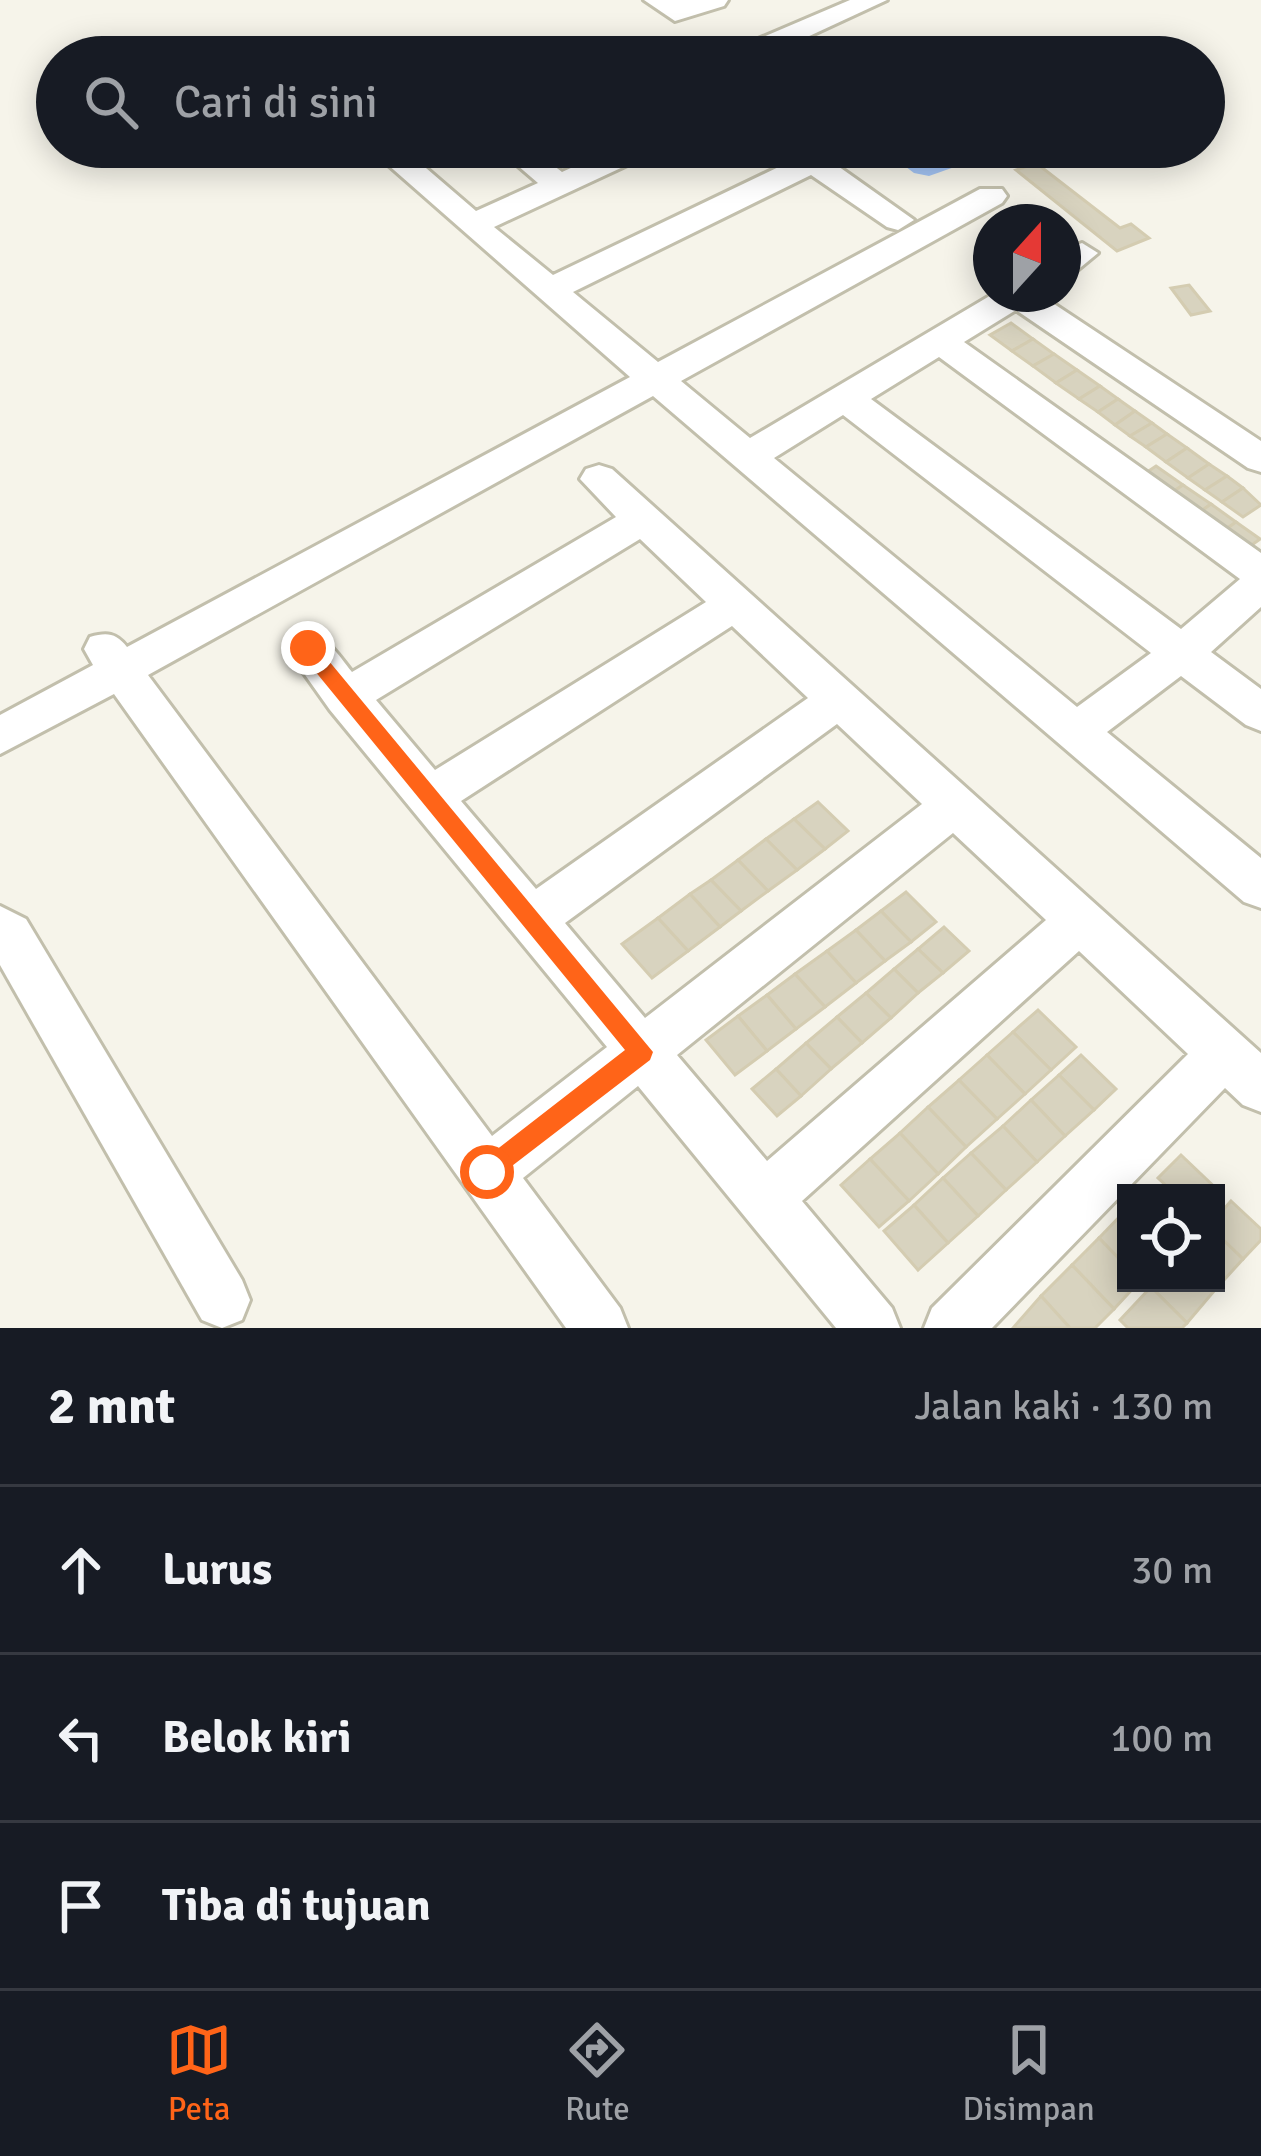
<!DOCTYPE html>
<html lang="id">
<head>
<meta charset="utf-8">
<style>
	body { margin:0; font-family:Signika,sans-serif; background:#242831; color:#f1f3f6 }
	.controls { position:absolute; right:36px; bottom:36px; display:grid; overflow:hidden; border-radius:0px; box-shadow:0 6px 30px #0003 }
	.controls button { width:108px; height:108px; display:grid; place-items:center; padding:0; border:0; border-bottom:3px solid #363941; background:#171b24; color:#f1f3f6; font:60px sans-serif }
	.compass { position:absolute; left:973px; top:204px; width:108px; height:108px; border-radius:50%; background:#171b24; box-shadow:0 6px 30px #0003; rotate:21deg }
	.stop { position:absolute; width:36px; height:36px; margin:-27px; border:9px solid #ff6418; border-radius:50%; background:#fff }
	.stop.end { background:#ff6418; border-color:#fff; box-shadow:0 3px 12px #0008 }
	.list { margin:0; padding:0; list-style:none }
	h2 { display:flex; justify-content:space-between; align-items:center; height:156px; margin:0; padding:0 48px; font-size:51px }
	h2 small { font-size:39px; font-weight:400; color:#9ea1a6 }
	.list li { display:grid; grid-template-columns:78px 1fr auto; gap:36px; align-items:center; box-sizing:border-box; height:168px; padding:0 48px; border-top:3px solid #363941 }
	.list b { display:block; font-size:45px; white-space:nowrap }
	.list em { font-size:39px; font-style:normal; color:#9ea1a6 }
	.icon { flex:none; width:66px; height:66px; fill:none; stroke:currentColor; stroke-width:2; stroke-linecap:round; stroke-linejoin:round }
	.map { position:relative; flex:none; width:1261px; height:1328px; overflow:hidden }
	.search { position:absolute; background:#171b24; box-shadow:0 6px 30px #0003; left:36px; right:36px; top:36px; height:132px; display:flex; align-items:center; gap:30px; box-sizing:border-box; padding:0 42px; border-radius:66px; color:#9ea1a6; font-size:45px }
	.sheet { height:660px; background:#171b24 }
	nav { display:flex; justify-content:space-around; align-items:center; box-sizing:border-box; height:168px; border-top:3px solid #363941; background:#171b24; font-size:33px; color:#9ea1a6 }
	nav a { display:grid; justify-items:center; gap:6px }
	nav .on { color:#ff6418 }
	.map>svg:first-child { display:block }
	.water { fill:#a4c5f5 }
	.building { fill:#d8d3bf; stroke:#d4ccb1; stroke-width:3 }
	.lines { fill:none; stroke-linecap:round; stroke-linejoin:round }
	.street-casing { stroke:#c2bfac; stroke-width:6 }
	.street { fill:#fff; fill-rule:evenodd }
	.route { fill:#ff6418 }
</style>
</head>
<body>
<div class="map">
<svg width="1261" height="1328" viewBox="0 0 1261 1328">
	<rect width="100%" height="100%" fill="#f6f4ea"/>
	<!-- water -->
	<polygon class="water" points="880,147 1011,147 929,176 914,173"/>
	<!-- building -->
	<g class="building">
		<polygon points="1036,163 1120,228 1131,224 1149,238 1117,251 1016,170"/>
		<polygon points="1189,285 1210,311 1191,315 1171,288"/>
		<polygon points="1011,323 1033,339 1012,351 990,335"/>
		<polygon points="1033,339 1054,354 1033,366 1012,351"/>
		<polygon points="1054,354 1077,370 1056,383 1033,366"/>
		<polygon points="1077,370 1100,386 1079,399 1056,383"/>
		<polygon points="1100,386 1118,399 1098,412 1079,399"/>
		<polygon points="1118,399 1135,411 1115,425 1098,412"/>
		<polygon points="1135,411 1152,423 1130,436 1115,425"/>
		<polygon points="1152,423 1167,434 1146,447 1130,436"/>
		<polygon points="1167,434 1187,448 1166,462 1146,447"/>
		<polygon points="1187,448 1209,464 1188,478 1166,462"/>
		<polygon points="1209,464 1227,476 1205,490 1188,478"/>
		<polygon points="1156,466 1183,485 1165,497 1138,478"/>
		<polygon points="1227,476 1243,488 1222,502 1205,490"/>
		<polygon points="1183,485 1211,504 1193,517 1165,497"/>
		<polygon points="1243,488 1261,505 1243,517 1222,502"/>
		<polygon points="1211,504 1236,522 1218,535 1193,517"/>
		<polygon points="1236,522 1260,539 1242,552 1218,535"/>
		<polygon points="818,802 848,831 825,849 794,819"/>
		<polygon points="794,819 825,849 797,870 766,839"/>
		<polygon points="766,839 797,870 768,891 738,860"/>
		<polygon points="738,860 768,891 741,911 711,880"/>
		<polygon points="711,880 741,911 720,927 690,894"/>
		<polygon points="906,892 936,922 911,942 881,911"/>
		<polygon points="690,894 720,927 688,951 658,918"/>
		<polygon points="881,911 911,942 885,961 856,930"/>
		<polygon points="658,918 688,951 652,978 622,944"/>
		<polygon points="944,927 969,951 943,973 918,949"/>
		<polygon points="856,930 885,961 856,983 827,951"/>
		<polygon points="918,949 943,973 918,993 894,969"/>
		<polygon points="827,951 856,983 825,1007 795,974"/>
		<polygon points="894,969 918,993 891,1018 866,993"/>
		<polygon points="795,974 825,1007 796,1029 767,995"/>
		<polygon points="866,993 891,1018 862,1043 837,1017"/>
		<polygon points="767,995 796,1029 767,1051 738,1016"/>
		<polygon points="1038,1010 1076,1047 1051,1070 1013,1032"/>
		<polygon points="738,1016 767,1051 735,1075 706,1040"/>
		<polygon points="837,1017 862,1043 831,1069 806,1043"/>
		<polygon points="1013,1032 1051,1070 1025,1094 987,1055"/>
		<polygon points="806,1043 831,1069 801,1096 776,1069"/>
		<polygon points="987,1055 1025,1094 997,1119 959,1080"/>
		<polygon points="1081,1055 1116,1089 1094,1110 1059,1075"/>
		<polygon points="776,1069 801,1096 777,1116 752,1089"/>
		<polygon points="1059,1075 1094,1110 1065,1136 1031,1100"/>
		<polygon points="959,1080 997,1119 966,1147 928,1107"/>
		<polygon points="1031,1100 1065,1136 1037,1162 1003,1126"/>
		<polygon points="928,1107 966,1147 938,1174 900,1133"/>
		<polygon points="1003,1126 1037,1162 1006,1190 971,1153"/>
		<polygon points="900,1133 938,1174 909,1201 870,1159"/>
		<polygon points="971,1153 1006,1190 978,1216 943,1178"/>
		<polygon points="1181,1155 1223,1195 1216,1202 1216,1193 1174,1193 1158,1178"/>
		<polygon points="870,1159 909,1201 879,1227 841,1185"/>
		<polygon points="943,1178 978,1216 948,1243 914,1205"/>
		<polygon points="1231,1201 1261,1229 1261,1240 1243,1259 1216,1233 1216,1218"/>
		<polygon points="914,1205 948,1243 918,1270 884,1231"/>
		<polygon points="1126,1210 1126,1266 1099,1238"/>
		<polygon points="1216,1233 1243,1259 1215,1290 1207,1283 1216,1283"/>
		<polygon points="1099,1238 1126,1266 1126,1283 1138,1283 1114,1309 1072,1265"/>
		<polygon points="1072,1265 1114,1309 1095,1328 1070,1328 1041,1296"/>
		<polygon points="1156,1283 1207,1283 1215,1290 1187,1323 1151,1287"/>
		<polygon points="1151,1287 1187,1323 1182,1328 1128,1328 1120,1320"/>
		<polygon points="1041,1296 1070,1328 1013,1328"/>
	</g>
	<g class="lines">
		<!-- street casing -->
		<g class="street-casing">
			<g id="street">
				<polygon points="644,0 728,0 724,6 675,21"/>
				<polygon points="850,0 887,0 764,57 726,57 730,51"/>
				<path d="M496 147H530L562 172 617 147H657L653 153 494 227 553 275 791 161 776 147H811L914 220 898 230 887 227 811 175 573 292 658 362 980 189H1002L1007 196 1002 203 681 381 750 438 993 294H1039L1261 441V472L1248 468 1016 310 964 342 1261 553V607L1211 652 1261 689V731L1246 725 1181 676 1107 732 1261 858V908L1244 902 653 396 148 675 492 1136 607 1047 330 710 286 648 292 636C322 626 335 651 352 672L616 517 580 479 586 469 599 465 612 469 1261 1053V1112L1243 1105 1225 1088 992 1328H924L932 1308 1188 1054 1079 951 802 1201 892 1308 900 1328H836L638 1086 523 1178 620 1308 628 1328H566L114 694 0 754V715L93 665 84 649 90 637C107 632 116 633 127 647L630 377 386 163 390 156H412L476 211 538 183ZM939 357 1240 579 1181 629 871 399ZM843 415 1151 653 1077 707 774 458ZM640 539 706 602 435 770 376 700ZM732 626 808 698 536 889 461 801ZM837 724 922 804 645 1018 565 923ZM953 833 1046 920 767 1161 677 1055Z"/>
				<polygon points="1082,243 1098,253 1075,272 1063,275 1063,250"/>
				<polygon points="0,906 26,919 242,1280 250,1300 242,1320 222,1328 202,1320 0,965"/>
			</g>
		</g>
		<!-- street -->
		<use href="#street" class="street"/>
	</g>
	<!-- route -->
	<polygon class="route" points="308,641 314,643 653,1052 650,1060 487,1185 478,1181 475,1172 478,1164 625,1050 301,654 301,643"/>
</svg>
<div class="controls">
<button><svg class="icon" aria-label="locate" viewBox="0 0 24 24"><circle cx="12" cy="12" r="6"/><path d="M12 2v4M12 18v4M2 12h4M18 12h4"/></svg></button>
</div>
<svg class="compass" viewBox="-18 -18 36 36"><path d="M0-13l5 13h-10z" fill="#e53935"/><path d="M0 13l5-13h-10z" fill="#9ea1a6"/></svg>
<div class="stop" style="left:487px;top:1172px"></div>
<div class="stop end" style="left:308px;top:648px"></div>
<div class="search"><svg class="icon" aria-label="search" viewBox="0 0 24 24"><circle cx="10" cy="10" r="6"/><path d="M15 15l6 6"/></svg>Cari di sini</div>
</div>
<section class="sheet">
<h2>2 mnt<small>Jalan kaki · 130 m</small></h2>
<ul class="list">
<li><svg class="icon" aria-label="ahead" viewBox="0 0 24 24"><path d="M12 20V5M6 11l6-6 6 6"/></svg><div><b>Lurus</b></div><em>30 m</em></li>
<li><svg class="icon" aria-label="left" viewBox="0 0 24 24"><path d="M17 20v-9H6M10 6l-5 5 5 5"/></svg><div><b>Belok kiri</b></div><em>100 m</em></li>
<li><svg class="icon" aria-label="arrive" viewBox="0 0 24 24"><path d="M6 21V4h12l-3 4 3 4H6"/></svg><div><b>Tiba di tujuan</b></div></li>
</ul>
</section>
<nav>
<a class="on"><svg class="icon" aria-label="map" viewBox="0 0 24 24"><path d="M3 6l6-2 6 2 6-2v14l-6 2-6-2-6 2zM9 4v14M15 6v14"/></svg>Peta</a>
<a><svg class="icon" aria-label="directions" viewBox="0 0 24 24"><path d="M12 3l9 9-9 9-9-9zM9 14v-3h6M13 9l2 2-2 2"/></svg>Rute</a>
<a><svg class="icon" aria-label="saved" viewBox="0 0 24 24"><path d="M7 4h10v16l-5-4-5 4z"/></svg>Disimpan</a>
</nav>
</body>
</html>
